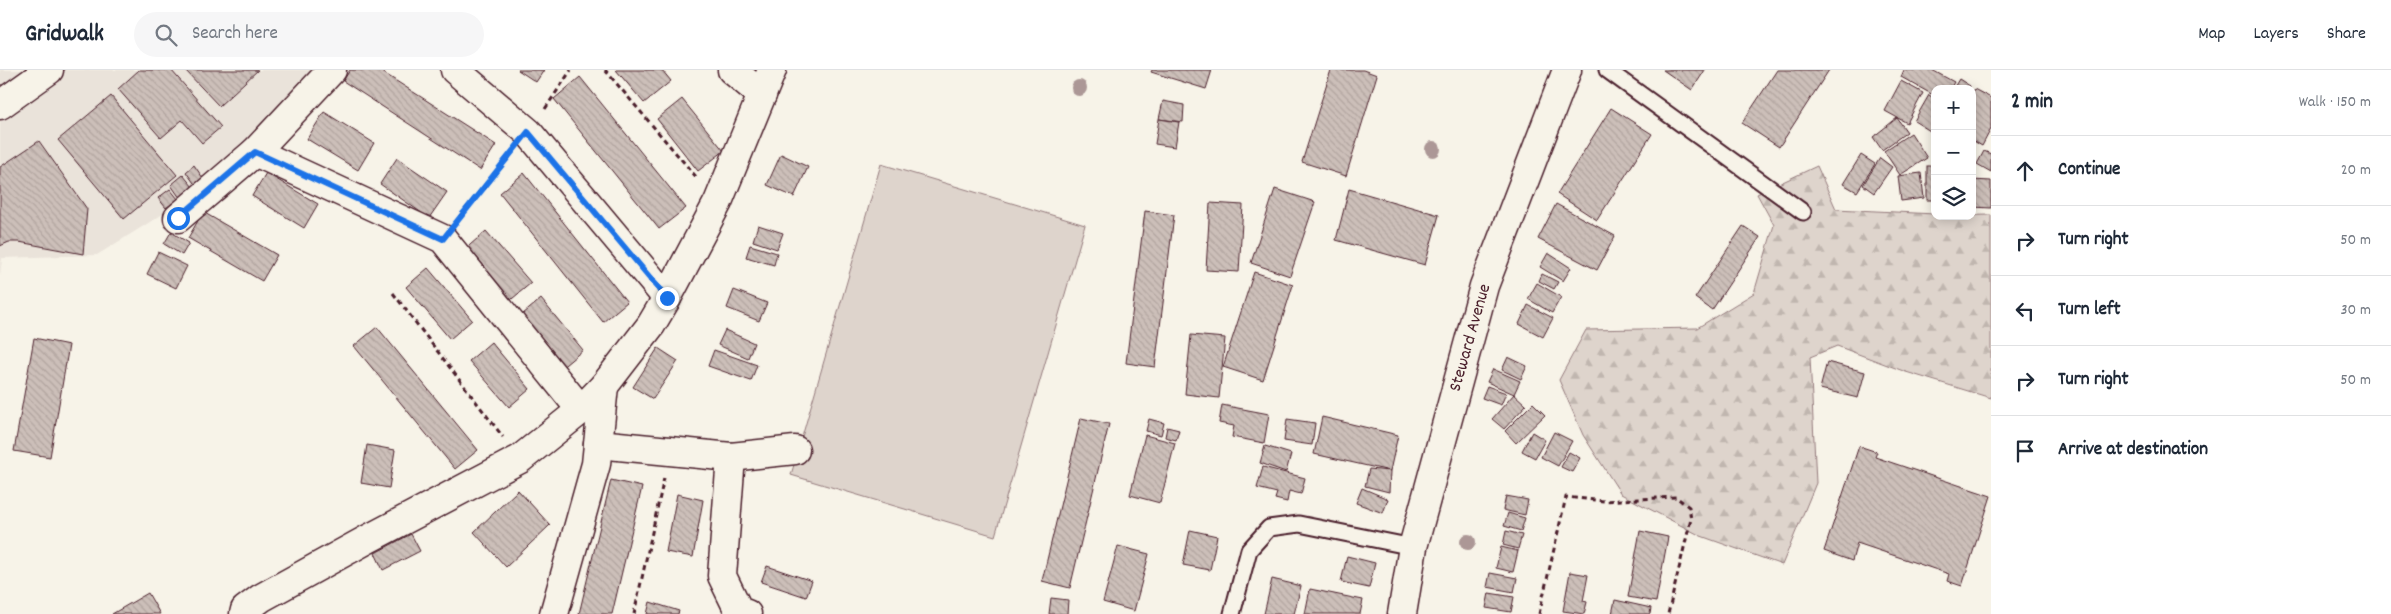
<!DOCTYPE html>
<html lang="en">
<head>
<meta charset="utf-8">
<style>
	body { margin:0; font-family:Dekko,sans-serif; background:#f6f6f7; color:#1f2937 }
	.controls { position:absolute; right:15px; top:15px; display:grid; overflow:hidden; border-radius:10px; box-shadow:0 2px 12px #0003 }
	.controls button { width:45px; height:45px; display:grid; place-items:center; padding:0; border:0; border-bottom:1px solid #e0e1e3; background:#fff; color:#1f2937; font:25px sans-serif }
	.stop { position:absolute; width:15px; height:15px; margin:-11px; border:4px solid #1a73e8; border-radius:50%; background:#fff }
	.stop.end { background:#1a73e8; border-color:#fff; box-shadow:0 1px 5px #0008 }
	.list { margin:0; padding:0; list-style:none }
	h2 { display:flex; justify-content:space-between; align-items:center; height:65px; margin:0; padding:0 20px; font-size:21px }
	h2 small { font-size:16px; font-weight:400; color:#747a83 }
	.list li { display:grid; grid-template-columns:32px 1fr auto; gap:15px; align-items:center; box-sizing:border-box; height:70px; padding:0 20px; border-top:1px solid #e0e1e3 }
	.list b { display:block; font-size:19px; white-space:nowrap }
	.list em { font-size:16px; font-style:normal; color:#747a83 }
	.icon { flex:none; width:28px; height:28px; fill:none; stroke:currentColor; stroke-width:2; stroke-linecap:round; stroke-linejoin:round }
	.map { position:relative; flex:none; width:1991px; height:544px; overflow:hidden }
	header { display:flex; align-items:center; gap:30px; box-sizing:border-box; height:70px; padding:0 25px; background:#fff; border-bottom:1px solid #e0e1e3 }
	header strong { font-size:24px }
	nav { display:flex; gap:28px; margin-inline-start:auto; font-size:18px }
	.search { width:350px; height:45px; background:#f6f6f7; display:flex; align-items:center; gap:12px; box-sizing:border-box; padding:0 18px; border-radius:28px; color:#747a83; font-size:19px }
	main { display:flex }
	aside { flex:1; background:#fff }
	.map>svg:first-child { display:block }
	.built { fill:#eae3da }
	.forest { fill:url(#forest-firs); stroke:#947a7c }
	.garden { fill:#ded4cc; stroke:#947a7c }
	.building { fill:url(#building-back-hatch); stroke:#4a1f2b }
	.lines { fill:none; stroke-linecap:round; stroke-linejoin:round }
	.service-casing { stroke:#4a1f2b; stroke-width:19 }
	.minor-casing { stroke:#4a1f2b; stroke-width:31 }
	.tertiary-casing { stroke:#4a1f2b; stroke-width:31 }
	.path { stroke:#4a1f2b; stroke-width:3; stroke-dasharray:5 4; stroke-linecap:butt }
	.service { stroke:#f7f3e8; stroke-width:15 }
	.minor { stroke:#f7f3e8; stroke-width:28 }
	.tertiary { stroke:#f7f3e8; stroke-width:28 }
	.tree { fill:#ac9796 }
	.route { stroke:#1a73e8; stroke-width:6 }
	.labels { text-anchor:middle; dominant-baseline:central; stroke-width:5; stroke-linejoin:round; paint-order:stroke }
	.street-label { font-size:18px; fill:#4a1f2b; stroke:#f7f3e8 }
</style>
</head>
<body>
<header>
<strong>Gridwalk</strong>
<div class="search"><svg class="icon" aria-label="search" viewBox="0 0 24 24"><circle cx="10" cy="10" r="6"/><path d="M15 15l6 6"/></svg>Search here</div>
<nav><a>Map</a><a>Layers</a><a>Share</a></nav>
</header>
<main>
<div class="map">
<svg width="1991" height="544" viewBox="0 0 1991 544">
	<defs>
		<pattern id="forest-firs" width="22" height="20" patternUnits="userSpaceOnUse" patternTransform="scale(1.25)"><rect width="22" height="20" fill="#ded4cc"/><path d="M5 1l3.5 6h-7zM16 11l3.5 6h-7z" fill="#c0b6af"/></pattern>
		<pattern id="building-back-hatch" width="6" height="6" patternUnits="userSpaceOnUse" patternTransform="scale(1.25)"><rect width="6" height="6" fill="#ccbfb9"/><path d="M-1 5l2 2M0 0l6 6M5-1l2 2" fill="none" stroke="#b1a49f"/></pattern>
	</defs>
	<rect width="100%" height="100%" fill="#f7f3e8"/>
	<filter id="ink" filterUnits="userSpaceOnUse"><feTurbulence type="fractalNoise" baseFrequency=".02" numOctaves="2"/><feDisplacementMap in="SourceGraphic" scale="10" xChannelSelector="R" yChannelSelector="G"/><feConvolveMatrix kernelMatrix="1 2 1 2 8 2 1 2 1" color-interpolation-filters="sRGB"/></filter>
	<g filter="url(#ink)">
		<!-- built -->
		<polygon class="built" points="0,0 314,0 211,114 97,185 2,188 0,206"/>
		<!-- forest -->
		<polygon class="forest" points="1817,96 1836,139 1935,144 1935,146 1991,145 1991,328 1906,302 1837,276 1810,287 1816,413 1782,495 1701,466 1621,424 1583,365 1559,310 1586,260 1697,258 1754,223 1774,155 1757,124"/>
		<!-- garden -->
		<polygon class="garden" points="881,94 1085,155 995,466 791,405"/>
		<!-- building -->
		<g class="building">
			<polygon points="139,0 171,0 221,57 202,73 182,50 161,68 118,19"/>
			<polygon points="185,0 258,0 219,36"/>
			<polygon points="350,0 379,0 496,75 480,100 343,11"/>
			<polygon points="518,0 544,0 536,12"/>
			<polygon points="616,0 662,0 671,11 644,33"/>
			<polygon points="1152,0 1212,0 1206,19 1151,2"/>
			<polygon points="1331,0 1363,0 1377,5 1346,106 1302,92"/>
			<polygon points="1663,0 1705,0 1692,20"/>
			<polygon points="1777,0 1829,0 1779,77 1742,53"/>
			<polygon points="1904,0 1932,0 1954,12 1950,19 1935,19 1935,26 1901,7"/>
			<polygon points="580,7 686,138 659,159 554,29"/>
			<polygon points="1959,9 1970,16 1969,19 1953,19"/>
			<polygon points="1901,11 1923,23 1907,53 1885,41"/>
			<polygon points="1974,19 1991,28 1991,59 1982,76 1972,70 1972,22"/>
			<polygon points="1929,25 1935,29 1935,64 1914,51"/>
			<polygon points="111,26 177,105 124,149 58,70"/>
			<polygon points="682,29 724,81 698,101 657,49"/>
			<polygon points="1163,31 1184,35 1183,52 1159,49"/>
			<polygon points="1611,38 1652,64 1597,150 1557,124"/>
			<polygon points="324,42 374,73 358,100 307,69"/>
			<polygon points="1897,48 1907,62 1882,80 1873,67"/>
			<polygon points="1159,49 1179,52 1175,77 1155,74"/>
			<polygon points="1911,63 1927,88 1900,105 1884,81"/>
			<polygon points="39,71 87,139 83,184 19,172 9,172 0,176 0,97"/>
			<polygon points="1984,81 1991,84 1991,102 1977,94"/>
			<polygon points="781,84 808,97 794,127 767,115"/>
			<polygon points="1861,85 1875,94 1857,122 1843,114"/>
			<polygon points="397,88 447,122 429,148 380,114"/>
			<polygon points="1880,88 1892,97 1874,123 1863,115"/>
			<polygon points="194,95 207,114 199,120 186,102"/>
			<rect x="1927" y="96" width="8" height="34"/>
			<polygon points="266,103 318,134 304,158 252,126"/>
			<polygon points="524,103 627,232 603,252 500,123"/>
			<polygon points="1921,103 1924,128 1901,131 1898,106"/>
			<polygon points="183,105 193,117 180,128 171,115"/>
			<polygon points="1972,110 1991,111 1991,138 1972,137"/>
			<polygon points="170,119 178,129 166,138 158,128"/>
			<polygon points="1275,119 1315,132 1290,206 1251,193"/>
			<polygon points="1349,119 1439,145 1425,195 1336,170"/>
			<polygon points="1210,133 1243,135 1239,202 1206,200"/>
			<polygon points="1556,134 1615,166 1597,200 1538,169"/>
			<polygon points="1145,141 1174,145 1155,297 1126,293"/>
			<polygon points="203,142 277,185 262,211 188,168"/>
			<polygon points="758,155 783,163 777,179 753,171"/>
			<polygon points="1743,156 1760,167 1712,240 1695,228"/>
			<polygon points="486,161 531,213 506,234 462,182"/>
			<polygon points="171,162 189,173 182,185 164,174"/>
			<polygon points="750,175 777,183 774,195 746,187"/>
			<polygon points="158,182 187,196 176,218 147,204"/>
			<polygon points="1548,183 1571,198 1563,211 1540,197"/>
			<polygon points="428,198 472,250 450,269 406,217"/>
			<polygon points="1254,202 1293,215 1263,310 1223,297"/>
			<polygon points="1542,204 1558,212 1554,219 1539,211"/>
			<polygon points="1537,213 1561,227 1552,243 1528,229"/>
			<polygon points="734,220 767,233 759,251 727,238"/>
			<polygon points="541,229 583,280 559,300 517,249"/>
			<polygon points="1528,235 1553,248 1543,267 1519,254"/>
			<polygon points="377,257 478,380 455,399 354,276"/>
			<polygon points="725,260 754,273 748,288 718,275"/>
			<polygon points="1191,265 1225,268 1219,328 1185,324"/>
			<polygon points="34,268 69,275 50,387 14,381"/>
			<polygon points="491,272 530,319 509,337 469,291"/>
			<polygon points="658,278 678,291 653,329 633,317"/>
			<polygon points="714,280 757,295 751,311 708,296"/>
			<polygon points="1508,287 1527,296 1521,309 1502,300"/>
			<polygon points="1827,292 1865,302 1858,328 1820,319"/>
			<polygon points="1493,299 1520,311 1514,324 1487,312"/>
			<polygon points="1487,316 1506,323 1501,335 1482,328"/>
			<polygon points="1514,324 1526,335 1504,359 1492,349"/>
			<polygon points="1533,333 1545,345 1516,373 1505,361"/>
			<polygon points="1222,335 1269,344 1264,373 1232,367 1234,356 1219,353"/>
			<polygon points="1322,347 1398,365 1390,401 1314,384"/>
			<polygon points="1081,348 1109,354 1070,518 1042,511"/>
			<polygon points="1149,349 1164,353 1161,365 1146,361"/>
			<polygon points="1287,349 1315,353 1312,375 1284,371"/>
			<polygon points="1167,357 1179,360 1176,370 1165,367"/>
			<polygon points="1532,362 1545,370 1535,388 1522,381"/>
			<polygon points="1554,362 1572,371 1558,396 1541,387"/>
			<polygon points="1145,365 1175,373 1160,433 1130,425"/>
			<polygon points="367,375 395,380 389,418 361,413"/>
			<polygon points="1265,376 1291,384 1286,402 1260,393"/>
			<polygon points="1859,376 1877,382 1875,387 1991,426 1962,516 1947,511 1949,504 1857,473 1852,491 1824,481"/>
			<polygon points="1569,382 1580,388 1572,402 1561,397"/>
			<polygon points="1263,397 1305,408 1301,424 1289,421 1287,432 1275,429 1277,423 1257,418"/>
			<polygon points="1369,399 1390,401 1389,422 1365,416"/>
			<polygon points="611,410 642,417 612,544 579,544"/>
			<polygon points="1362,418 1388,429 1383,443 1356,433"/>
			<polygon points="518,420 550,455 506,497 474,462"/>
			<polygon points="677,424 703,430 693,487 666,482"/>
			<polygon points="1506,426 1528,430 1525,445 1503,440"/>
			<polygon points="1508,443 1525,448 1521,461 1504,456"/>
			<polygon points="1190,460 1217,466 1210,500 1183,495"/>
			<polygon points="1506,461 1522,465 1518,479 1503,475"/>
			<polygon points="1640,461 1668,467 1656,532 1628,527"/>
			<polygon points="411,464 420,481 383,500 375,483"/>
			<polygon points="1118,476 1149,484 1134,541 1103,532"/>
			<polygon points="1501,477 1518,481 1513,502 1496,498"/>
			<polygon points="1347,486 1375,493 1369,518 1341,512"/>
			<polygon points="767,496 812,511 806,527 761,512"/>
			<polygon points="1570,502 1588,505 1583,531 1587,532 1584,544 1563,541"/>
			<polygon points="1490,503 1517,508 1514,522 1487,517"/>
			<polygon points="1272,509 1301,516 1294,544 1264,544"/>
			<polygon points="1310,519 1363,530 1360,544 1305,544"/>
			<polygon points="148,523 160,544 112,544"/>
			<polygon points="1489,523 1514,527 1511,542 1486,538"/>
			<polygon points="1051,528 1068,530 1067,544 1049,544"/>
			<polygon points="1615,530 1651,538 1650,544 1612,544"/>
			<polygon points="650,532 679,541 678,544 647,544"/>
		</g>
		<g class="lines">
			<!-- service casing -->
			<g class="service-casing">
				<g id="service">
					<polyline points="1607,0 1803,142"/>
					<polyline points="1232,544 1249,480 1269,458 1299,454 1413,477"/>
				</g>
			</g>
			<!-- minor casing -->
			<g class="minor-casing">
				<g id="minor">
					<polyline points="455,0 528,62 667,228"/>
					<polyline points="732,0 762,25"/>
					<polyline points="0,35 49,0"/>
					<polyline points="255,82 332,0"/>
					<polyline points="178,148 255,82 443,169 581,340"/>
					<polyline points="598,374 731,387 795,380"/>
					<polyline points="731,387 722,506 739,541 747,544"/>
					<polyline points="244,544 245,540 261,528 368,469 520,389 581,340 604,316 651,255 667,228 718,132 772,0"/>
					<polyline points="554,544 596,394 604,316"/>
				</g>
			</g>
			<!-- tertiary casing -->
			<g class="tertiary-casing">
				<polyline id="tertiary" points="1402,544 1413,477 1484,216 1567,0"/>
			</g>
			<!-- path -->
			<g class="path">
				<polyline points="605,0 698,109"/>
				<polyline points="545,39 571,0"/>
				<polyline points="460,147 511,84"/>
				<polyline points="393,223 503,367"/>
				<polyline points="634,544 664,408"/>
				<polyline points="1539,544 1566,427 1604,431 1676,427 1689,437 1691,449 1668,544"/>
			</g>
			<!-- service -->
			<use href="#service" class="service"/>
			<!-- minor -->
			<use href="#minor" class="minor"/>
			<!-- tertiary -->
			<use href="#tertiary" class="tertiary"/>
		</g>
		<!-- trees -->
		<g class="tree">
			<circle cx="1079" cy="18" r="8"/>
			<circle cx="1433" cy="79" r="8"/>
			<circle cx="1468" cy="472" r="8"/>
		</g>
	</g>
	<g class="lines" filter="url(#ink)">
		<!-- route -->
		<polyline class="route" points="178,148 255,82 443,169 528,62 667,228"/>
	</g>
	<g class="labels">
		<!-- street labels -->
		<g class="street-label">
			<text transform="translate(1471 268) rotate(-74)">Steward Avenue</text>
		</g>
	</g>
</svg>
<div class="controls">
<button>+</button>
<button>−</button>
<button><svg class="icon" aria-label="layers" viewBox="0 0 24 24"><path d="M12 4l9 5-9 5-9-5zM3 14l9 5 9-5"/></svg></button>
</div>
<div class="stop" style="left:178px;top:148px"></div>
<div class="stop end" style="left:667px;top:228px"></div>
</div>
<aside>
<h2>2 min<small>Walk · 150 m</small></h2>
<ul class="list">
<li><svg class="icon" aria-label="ahead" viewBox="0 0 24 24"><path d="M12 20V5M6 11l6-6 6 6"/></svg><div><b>Continue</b></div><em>20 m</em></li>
<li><svg class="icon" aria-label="right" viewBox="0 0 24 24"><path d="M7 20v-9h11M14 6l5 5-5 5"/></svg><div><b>Turn right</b></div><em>50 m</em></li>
<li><svg class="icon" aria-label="left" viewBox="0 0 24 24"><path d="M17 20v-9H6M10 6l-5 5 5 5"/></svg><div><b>Turn left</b></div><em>30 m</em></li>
<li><svg class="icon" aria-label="right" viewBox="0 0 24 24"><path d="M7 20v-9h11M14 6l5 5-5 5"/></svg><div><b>Turn right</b></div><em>50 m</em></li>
<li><svg class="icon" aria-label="arrive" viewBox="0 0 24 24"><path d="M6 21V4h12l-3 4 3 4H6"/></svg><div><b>Arrive at destination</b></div></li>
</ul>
</aside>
</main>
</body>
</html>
